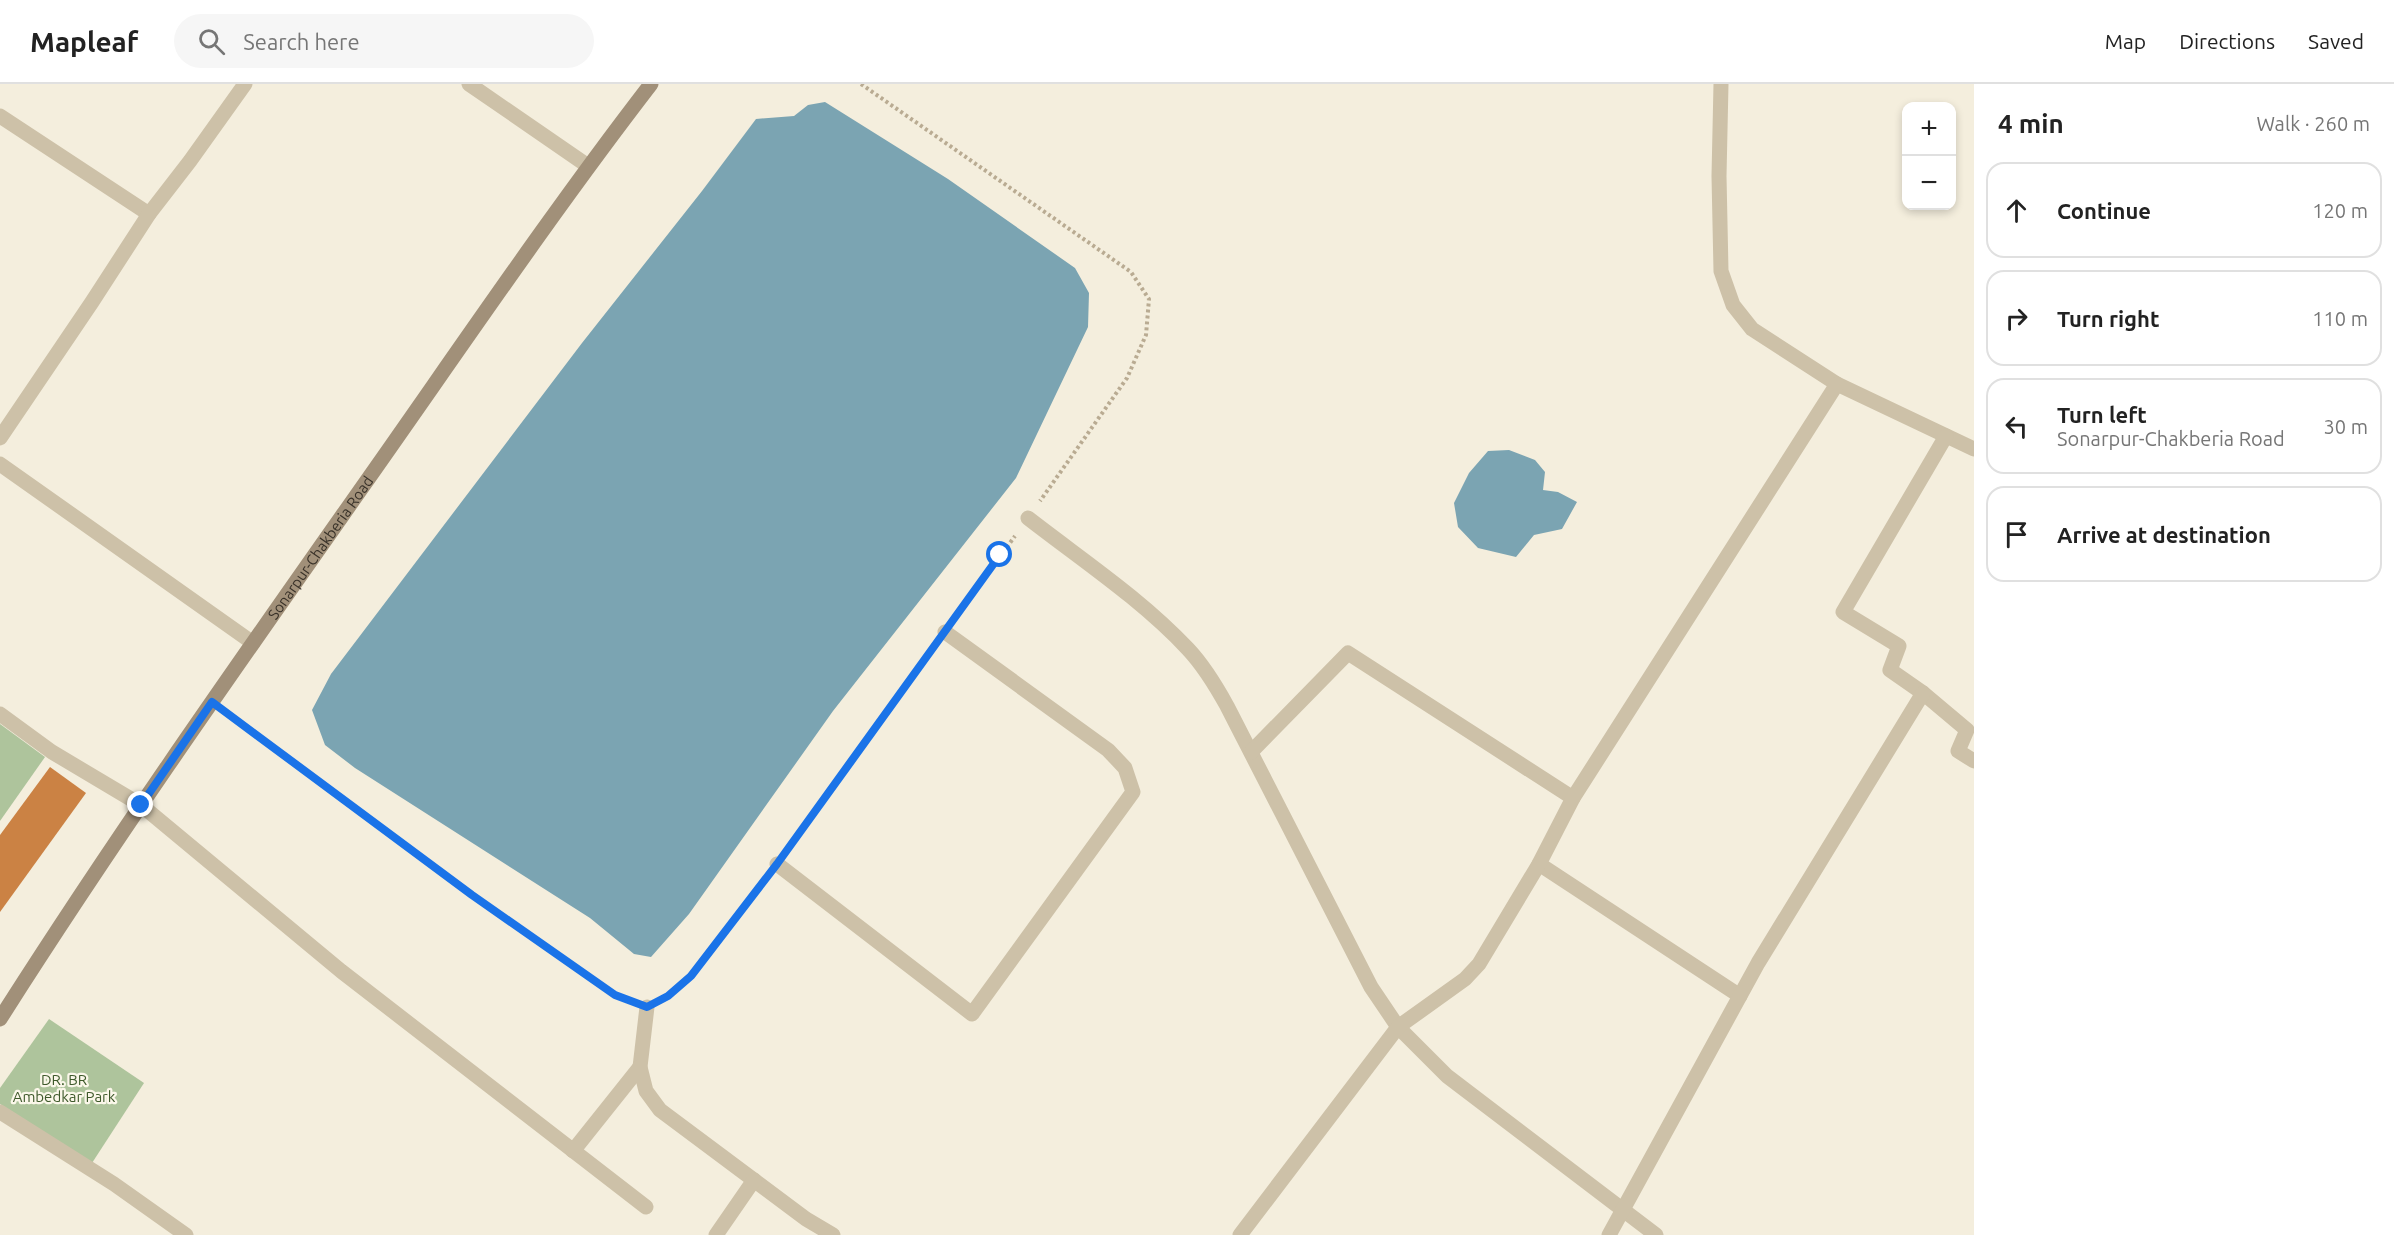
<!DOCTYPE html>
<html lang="en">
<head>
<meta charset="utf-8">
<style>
	body { margin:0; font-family:Ubuntu,sans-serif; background:#f6f6f6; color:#222 }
	.controls { position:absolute; right:18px; top:18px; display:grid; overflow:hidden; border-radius:12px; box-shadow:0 3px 9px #0003 }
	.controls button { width:54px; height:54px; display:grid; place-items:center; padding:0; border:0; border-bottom:2px solid #e0e0e0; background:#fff; color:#222; font:30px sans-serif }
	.stop { position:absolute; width:18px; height:18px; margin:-14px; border:4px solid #1a73e8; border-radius:50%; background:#fff }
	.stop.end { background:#1a73e8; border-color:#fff; box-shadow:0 2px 6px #0008 }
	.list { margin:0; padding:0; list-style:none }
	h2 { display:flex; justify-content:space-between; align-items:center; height:78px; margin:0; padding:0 24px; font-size:26px }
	h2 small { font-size:20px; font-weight:400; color:#767676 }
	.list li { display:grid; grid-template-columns:39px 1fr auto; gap:18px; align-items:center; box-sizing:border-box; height:96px; margin:0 12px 12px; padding:0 12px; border:2px solid #e0e0e0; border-radius:18px }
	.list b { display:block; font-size:22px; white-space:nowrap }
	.list p { margin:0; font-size:20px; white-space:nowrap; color:#767676 }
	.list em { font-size:20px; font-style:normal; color:#767676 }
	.icon { flex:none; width:33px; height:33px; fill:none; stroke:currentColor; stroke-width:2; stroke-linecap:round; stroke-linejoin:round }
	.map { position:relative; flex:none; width:1974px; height:1151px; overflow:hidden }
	header { display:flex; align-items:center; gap:36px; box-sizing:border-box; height:84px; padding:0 30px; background:#fff; border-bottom:2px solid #e0e0e0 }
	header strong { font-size:28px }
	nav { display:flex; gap:33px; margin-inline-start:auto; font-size:21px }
	.search { width:420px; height:54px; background:#f6f6f6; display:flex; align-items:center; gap:15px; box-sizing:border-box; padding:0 21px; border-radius:33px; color:#767676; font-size:22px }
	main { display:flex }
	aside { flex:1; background:#fff }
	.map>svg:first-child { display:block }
	.green { fill:#aec49c }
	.water { fill:#7ba4b2 }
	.building { fill:#cb8244 }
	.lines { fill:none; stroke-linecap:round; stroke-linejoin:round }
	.path { stroke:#b9ab92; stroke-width:4; stroke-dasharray:3 3; stroke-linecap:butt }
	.street { stroke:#cdc1a8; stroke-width:15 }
	.secondary { stroke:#a19079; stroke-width:15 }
	.route { stroke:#1a73e8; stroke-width:8 }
	.labels { text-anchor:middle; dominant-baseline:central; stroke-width:4.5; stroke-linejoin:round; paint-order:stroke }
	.street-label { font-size:15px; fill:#393229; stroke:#fbf7ea }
	.park-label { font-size:15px; fill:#3e592b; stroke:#fbf7ea }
</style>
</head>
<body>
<header>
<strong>Mapleaf</strong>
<div class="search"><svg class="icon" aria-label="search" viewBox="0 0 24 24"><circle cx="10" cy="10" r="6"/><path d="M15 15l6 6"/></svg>Search here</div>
<nav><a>Map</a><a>Directions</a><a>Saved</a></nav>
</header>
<main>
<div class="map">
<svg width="1974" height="1151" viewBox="0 0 1974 1151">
	<rect width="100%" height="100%" fill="#f4eedd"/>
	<!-- green -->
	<g class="green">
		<polygon points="0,640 45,673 0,737"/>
		<polygon points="49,935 144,999 92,1079 0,1020 0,1004"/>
	</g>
	<!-- water -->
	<g class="water">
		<polygon points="825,18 948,95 1075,184 1089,209 1088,243 1016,394 833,627 689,830 651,873 634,870 590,834 355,684 325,661 312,626 331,590 582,259 702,107 756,35 794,32 808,21"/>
		<polygon points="1509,366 1535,376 1545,388 1543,406 1558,408 1577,418 1562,445 1534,451 1516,473 1478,464 1458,443 1454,419 1469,389 1488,367"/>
	</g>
	<!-- building -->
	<polygon class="building" points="50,683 86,709 0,828 0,751"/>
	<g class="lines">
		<!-- path -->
		<g class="path">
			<polyline points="861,0 1131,188 1149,215 1146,251 1127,294 1040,417"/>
			<polyline points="957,531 1015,452"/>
			<polyline points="230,631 472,811 615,911 625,915"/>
			<polyline points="791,762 932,566"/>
			<polyline points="667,912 691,892 763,799"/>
		</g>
		<!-- street -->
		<g class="street">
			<polyline points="469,0 588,82"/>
			<polyline points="1721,0 1719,92 1721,187 1733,221 1752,245 1837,300 1974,365"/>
			<polyline points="0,32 149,130"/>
			<polyline points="1946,352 1843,528 1899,562 1890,586 1923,609 1967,646 1958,667 1974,677"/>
			<polyline points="0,354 92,218 149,130 190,77 245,0"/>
			<polyline points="0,380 253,559"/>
			<path d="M1028 434C1082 476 1141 515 1188 565 1204 582 1216 602 1227 622L1371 903 1398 943 1447 992 1656 1151"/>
			<polyline points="0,630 52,668 141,721 341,887 646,1123"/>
			<polyline points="1251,668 1348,569 1573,714"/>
			<polyline points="777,780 972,930 1133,708 1125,684 1108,666 945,548"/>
			<polyline points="1539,780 1740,912"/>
			<polyline points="647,923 640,983 646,1007 660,1026 806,1135 833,1151"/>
			<polyline points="0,1028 114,1100 186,1151"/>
			<polyline points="573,1067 640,983"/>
			<polyline points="716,1151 754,1096"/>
			<polyline points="1240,1151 1398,943 1465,895 1479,880 1539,780 1573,714 1837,300"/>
			<polyline points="1609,1151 1758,879 1923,609"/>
		</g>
		<!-- secondary -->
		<path class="secondary" id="s1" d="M0 935C115 754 238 580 361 405 457 269 550 131 651 0"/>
	</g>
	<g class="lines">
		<!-- route -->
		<polyline class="route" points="141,721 212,618 472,811 615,911 647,923 668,912 691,892 777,780 1000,471"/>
	</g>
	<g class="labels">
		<!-- street labels -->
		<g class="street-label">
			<text stroke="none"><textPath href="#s1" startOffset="570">Sonarpur-Chakberia Road</textPath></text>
		</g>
		<!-- park labels -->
		<g class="park-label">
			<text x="64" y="995">DR. BR<tspan x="64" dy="17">Ambedkar Park</tspan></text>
		</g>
	</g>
</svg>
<div class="controls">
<button>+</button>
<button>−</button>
</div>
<div class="stop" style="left:1000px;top:471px"></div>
<div class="stop end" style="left:141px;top:721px"></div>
</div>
<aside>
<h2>4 min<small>Walk · 260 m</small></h2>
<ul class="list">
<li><svg class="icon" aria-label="ahead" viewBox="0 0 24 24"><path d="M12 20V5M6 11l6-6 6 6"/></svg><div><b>Continue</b></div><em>120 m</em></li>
<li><svg class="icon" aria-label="right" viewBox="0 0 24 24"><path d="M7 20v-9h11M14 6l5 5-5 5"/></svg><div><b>Turn right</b></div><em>110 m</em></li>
<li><svg class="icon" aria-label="left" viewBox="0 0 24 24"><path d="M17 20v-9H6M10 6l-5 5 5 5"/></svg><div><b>Turn left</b><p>Sonarpur-Chakberia Road</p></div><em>30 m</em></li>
<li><svg class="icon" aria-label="arrive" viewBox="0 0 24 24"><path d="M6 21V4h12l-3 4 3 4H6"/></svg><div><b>Arrive at destination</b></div></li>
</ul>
</aside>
</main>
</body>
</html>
